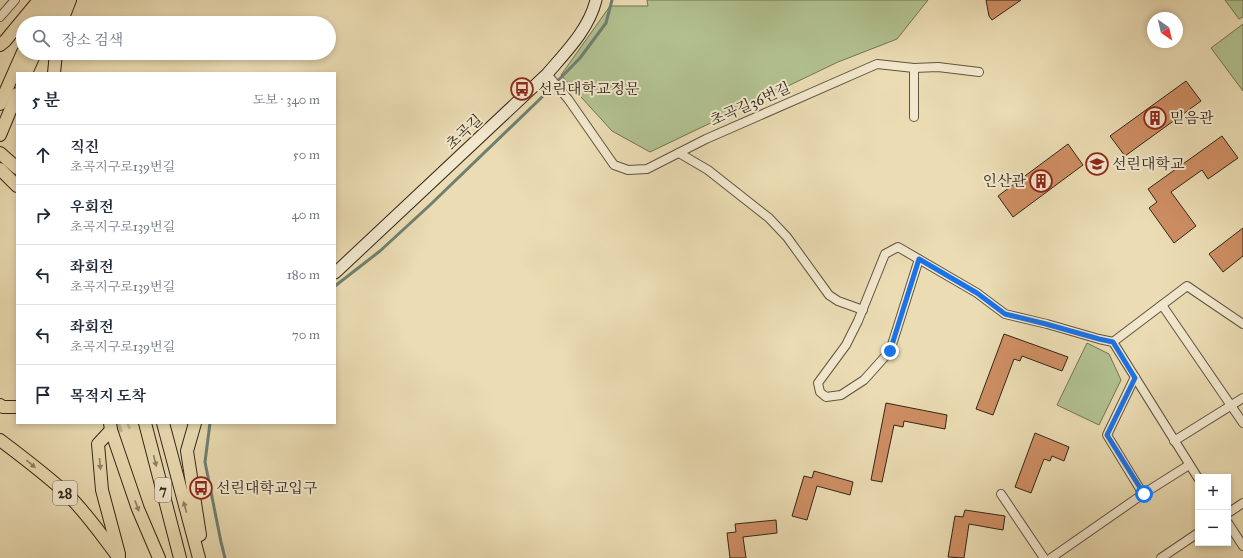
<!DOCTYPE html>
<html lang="ko">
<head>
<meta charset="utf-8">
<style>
	body { margin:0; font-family:"IM FELL Great Primer","Noto Serif KR",serif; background:#f6f6f7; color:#1f2937 }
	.controls { position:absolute; right:12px; bottom:12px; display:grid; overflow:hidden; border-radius:0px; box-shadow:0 2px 6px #0003 }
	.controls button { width:36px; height:36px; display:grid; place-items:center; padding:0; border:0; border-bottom:1px solid #e0e1e3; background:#fff; color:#1f2937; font:20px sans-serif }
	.compass { position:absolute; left:1147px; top:12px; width:36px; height:36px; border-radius:50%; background:#fff; box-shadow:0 2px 6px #0003; rotate:146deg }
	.stop { position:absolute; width:12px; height:12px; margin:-9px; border:3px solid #1a73e8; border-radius:50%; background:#fff }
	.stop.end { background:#1a73e8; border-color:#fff; box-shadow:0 1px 4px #0008 }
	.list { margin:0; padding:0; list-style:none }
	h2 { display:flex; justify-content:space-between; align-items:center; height:52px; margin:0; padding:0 16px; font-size:17px }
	h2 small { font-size:13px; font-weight:400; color:#747a83 }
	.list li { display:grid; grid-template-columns:26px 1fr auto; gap:12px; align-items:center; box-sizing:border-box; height:60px; padding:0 16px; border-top:1px solid #e0e1e3 }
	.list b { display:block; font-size:15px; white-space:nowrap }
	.list p { margin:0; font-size:13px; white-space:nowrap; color:#747a83 }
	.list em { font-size:13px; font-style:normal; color:#747a83 }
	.icon { flex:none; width:22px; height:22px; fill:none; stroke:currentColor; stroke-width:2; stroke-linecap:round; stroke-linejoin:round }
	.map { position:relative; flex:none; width:1243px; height:558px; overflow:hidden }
	.search { position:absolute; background:#fff; box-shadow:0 2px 6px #0003; left:16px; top:16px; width:320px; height:44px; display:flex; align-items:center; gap:10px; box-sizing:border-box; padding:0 14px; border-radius:22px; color:#747a83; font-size:15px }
	.panel { position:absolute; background:#fff; box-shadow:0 2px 6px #0003; left:16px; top:72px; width:320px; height:352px; border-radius:0px }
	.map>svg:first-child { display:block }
	.green { fill:#b2c290; stroke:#727454 }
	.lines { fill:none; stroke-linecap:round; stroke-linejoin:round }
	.stream { stroke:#6f8072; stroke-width:3 }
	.building { fill:#ce8e63; stroke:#322619 }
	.secondary-tunnel { stroke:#c6b894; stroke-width:11; stroke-dasharray:11 5.5; stroke-linecap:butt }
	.street-casing { stroke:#605440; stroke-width:10 }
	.secondary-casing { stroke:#322619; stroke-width:13 }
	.primary-casing { stroke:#322619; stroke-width:14 }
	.street { stroke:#f2e8ce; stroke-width:8 }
	.secondary { stroke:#f2e8ce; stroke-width:11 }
	.primary { stroke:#ebdcb3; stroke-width:12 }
	.oneway { fill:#8e8166 }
	.route { stroke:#1a73e8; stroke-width:5 }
	.labels { text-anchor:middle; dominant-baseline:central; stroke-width:4; stroke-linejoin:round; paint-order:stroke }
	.shield { fill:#f2e8ce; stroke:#6c604f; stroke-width:1 }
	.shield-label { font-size:14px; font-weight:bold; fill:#322619 }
	.poi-label { font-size:15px; fill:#322619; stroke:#f2e8ce; text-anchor:start }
	.street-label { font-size:15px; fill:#322619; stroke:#f2e8ce }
</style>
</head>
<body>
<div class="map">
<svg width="1243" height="558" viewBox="0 0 1243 558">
	<rect width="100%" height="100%" fill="#ebdcb3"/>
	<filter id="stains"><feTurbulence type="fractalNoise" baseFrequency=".005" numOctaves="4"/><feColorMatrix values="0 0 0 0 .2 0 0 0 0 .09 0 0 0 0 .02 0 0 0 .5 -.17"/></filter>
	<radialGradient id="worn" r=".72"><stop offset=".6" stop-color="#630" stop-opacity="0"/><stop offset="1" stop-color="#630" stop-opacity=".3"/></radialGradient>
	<!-- green -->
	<g class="green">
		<polygon points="647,0 928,0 897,39 838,62 650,152 612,131 561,75 610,6 648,6"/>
		<polygon points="1225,0 1243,0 1243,17 1239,19"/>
		<polygon points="1243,24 1243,91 1211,48"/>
		<polygon points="1087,343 1109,354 1121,380 1099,425 1057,405"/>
	</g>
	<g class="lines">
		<!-- stream -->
		<g class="stream">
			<polyline points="335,286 380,251 430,205 539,100 580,58 606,23 612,0"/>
			<polyline points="210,423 205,462 221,542 225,558"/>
		</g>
	</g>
	<!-- building -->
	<g class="building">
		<polygon points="986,0 1021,0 992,20 989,16"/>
		<polygon points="1186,81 1201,101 1125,156 1110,136"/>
		<polygon points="1222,136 1238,158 1208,179 1202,170 1171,192 1196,226 1174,243 1149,208 1157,202 1148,189"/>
		<polygon points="1068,144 1083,165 1013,217 998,196"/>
		<polygon points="1243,228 1243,256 1223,272 1209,254"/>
		<polygon points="1004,334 1068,357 1062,371 1022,356 1020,361 1014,359 993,415 976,409"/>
		<polygon points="886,403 947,415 945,429 904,421 903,427 894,425 882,482 871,480"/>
		<polygon points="1035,433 1069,447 1064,461 1052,456 1050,461 1044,459 1031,493 1015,487"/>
		<polygon points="814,471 853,482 850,495 817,486 807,520 792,516 804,476 812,478"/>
		<polygon points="965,510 1005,516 1003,530 969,524 964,558 948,557 955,516 963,517"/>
		<polygon points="776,520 777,533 743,537 746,558 730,558 727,533 736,532 735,524"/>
	</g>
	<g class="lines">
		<!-- secondary-tunnel -->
		<polyline class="secondary-tunnel" points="111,430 129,423"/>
		<!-- street casing -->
		<g class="street-casing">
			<g id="street">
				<polyline points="0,17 15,0"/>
				<polyline points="914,68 914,117"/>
				<polyline points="547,74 568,99 614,165 628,170 647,169 706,139 877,64 914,68 938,67 979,72"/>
				<polyline points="679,153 708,170 769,218 787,237 829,295 838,301 863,310"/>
				<polyline points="919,259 890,351 864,380 841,395 826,397 820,392 818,383 846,345 858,321 885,254 898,247 977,293 1005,314 1047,324 1099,339 1113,342 1198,478"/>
				<polyline points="1162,305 1243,423"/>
				<polyline points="1113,342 1187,286 1243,324"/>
				<polyline points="1135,377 1107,435 1143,494"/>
				<polyline points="1174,441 1243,398"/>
				<polyline points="1001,494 1044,558"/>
				<polyline points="1228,513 1243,503"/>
				<polyline points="1228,523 1243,546"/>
				<polyline points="1051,558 1143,494 1189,465"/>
				<polyline points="1161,558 1198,533"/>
			</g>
		</g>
		<!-- secondary casing -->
		<g class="secondary-casing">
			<path id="secondary" d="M335 273 547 74C566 52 589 29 596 0"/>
		</g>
		<!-- primary casing -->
		<g class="primary-casing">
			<g id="primary">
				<polyline points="37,23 46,0"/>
				<polyline points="48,23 58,0"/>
				<polyline points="61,23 70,0"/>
				<polyline points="0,45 5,41 39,0"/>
				<polyline points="26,73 35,53"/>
				<polyline points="54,73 56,53"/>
				<polyline points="0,104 23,52"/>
				<polyline points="0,135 17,94"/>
				<polyline points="0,153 17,168"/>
				<polyline points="0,169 17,186"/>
				<polyline points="0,405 3,407 17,407"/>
				<polyline points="110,423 111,430 138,509 159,558"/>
				<polyline points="145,423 180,558"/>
				<polyline points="163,423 199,558"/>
				<polyline points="195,423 187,451 200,535"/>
				<polyline points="111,430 98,444 102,490 119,554"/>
				<path d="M0 440C24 458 48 476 69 496 88 515 103 537 119 558"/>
			</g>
		</g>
		<!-- street -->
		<use href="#street" class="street"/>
		<!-- secondary -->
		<use href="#secondary" class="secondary"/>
		<!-- primary -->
		<use href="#primary" class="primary"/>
	</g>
	<!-- one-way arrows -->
	<defs><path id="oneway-solid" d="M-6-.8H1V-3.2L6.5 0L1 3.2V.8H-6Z"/></defs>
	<g class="oneway">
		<use href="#oneway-solid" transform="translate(155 461) rotate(76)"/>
		<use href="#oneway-solid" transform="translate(31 464) rotate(40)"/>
		<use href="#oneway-solid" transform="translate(100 464) rotate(85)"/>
		<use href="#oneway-solid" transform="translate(137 506) rotate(70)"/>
		<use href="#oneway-solid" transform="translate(185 507) rotate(-105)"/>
	</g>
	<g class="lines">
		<!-- route -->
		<polyline class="route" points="890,351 919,259 977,293 1005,314 1046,324 1099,339 1113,342 1135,378 1107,435 1144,494"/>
	</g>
	<!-- icons -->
	<defs>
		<g id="bus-ring" transform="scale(1.15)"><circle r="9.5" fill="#f2e8ce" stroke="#8f2418" stroke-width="1.5"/><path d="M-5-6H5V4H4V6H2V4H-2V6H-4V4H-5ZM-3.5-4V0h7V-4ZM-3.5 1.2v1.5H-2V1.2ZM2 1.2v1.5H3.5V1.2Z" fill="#8f2418"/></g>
		<g id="building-ring" transform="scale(1.15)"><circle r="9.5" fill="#f2e8ce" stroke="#8f2418" stroke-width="1.5"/><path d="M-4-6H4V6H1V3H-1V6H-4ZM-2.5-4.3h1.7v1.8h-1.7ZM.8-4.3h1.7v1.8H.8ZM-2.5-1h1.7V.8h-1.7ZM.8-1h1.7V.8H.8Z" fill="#8f2418"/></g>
		<g id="university-ring" transform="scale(1.15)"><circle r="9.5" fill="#f2e8ce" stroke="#8f2418" stroke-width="1.5"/><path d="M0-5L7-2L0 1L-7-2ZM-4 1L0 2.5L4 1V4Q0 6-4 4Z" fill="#8f2418"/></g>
	</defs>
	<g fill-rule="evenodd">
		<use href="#bus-ring" x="522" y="89"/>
		<use href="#building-ring" x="1155" y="118"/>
		<use href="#university-ring" x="1097" y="164"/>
		<use href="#building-ring" x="1041" y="181"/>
		<use href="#bus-ring" x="201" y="488"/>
	</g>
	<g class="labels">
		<!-- shield labels -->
		<g class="shield">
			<rect x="155" y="478" width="16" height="24" rx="3"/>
			<rect x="53" y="481" width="24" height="24" rx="3"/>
		</g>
		<g class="shield-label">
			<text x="163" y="490">7</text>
			<text x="65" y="493">28</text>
		</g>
		<!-- poi labels -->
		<g class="poi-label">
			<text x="538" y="89">선린대학교정문</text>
			<text x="1170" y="118">믿음관</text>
			<text x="1112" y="164">선린대학교</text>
			<text x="1026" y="181" text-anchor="end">인산관</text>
			<text x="216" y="488">선린대학교입구</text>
		</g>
		<!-- street labels -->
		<g class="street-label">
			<text transform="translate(750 104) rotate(-24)">초곡길36번길</text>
			<text transform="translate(464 132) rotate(-43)">초곡길</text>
		</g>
	</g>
	<rect width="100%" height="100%" filter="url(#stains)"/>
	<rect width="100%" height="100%" fill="url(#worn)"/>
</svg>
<div class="controls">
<button>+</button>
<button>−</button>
</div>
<svg class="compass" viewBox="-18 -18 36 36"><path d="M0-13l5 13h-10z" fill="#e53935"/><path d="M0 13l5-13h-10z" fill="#747a83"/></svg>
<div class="stop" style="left:1144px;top:494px"></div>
<div class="stop end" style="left:890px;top:351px"></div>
<div class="search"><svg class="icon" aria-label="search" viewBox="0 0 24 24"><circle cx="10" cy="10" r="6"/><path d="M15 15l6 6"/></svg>장소 검색</div>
<section class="panel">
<h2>5 분<small>도보 · 340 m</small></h2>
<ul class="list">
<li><svg class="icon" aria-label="ahead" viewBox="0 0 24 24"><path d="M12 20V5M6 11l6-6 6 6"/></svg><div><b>직진</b><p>초곡지구로139번길</p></div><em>50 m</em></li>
<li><svg class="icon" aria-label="right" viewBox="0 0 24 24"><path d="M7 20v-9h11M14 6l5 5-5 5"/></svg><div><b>우회전</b><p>초곡지구로139번길</p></div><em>40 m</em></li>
<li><svg class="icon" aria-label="left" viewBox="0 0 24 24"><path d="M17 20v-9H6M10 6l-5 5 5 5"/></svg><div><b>좌회전</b><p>초곡지구로139번길</p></div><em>180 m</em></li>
<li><svg class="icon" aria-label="left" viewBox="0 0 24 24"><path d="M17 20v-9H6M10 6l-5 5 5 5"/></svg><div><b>좌회전</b><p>초곡지구로139번길</p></div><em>70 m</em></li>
<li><svg class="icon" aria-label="arrive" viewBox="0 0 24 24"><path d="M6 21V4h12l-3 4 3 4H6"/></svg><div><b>목적지 도착</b></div></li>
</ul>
</section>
</div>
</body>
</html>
